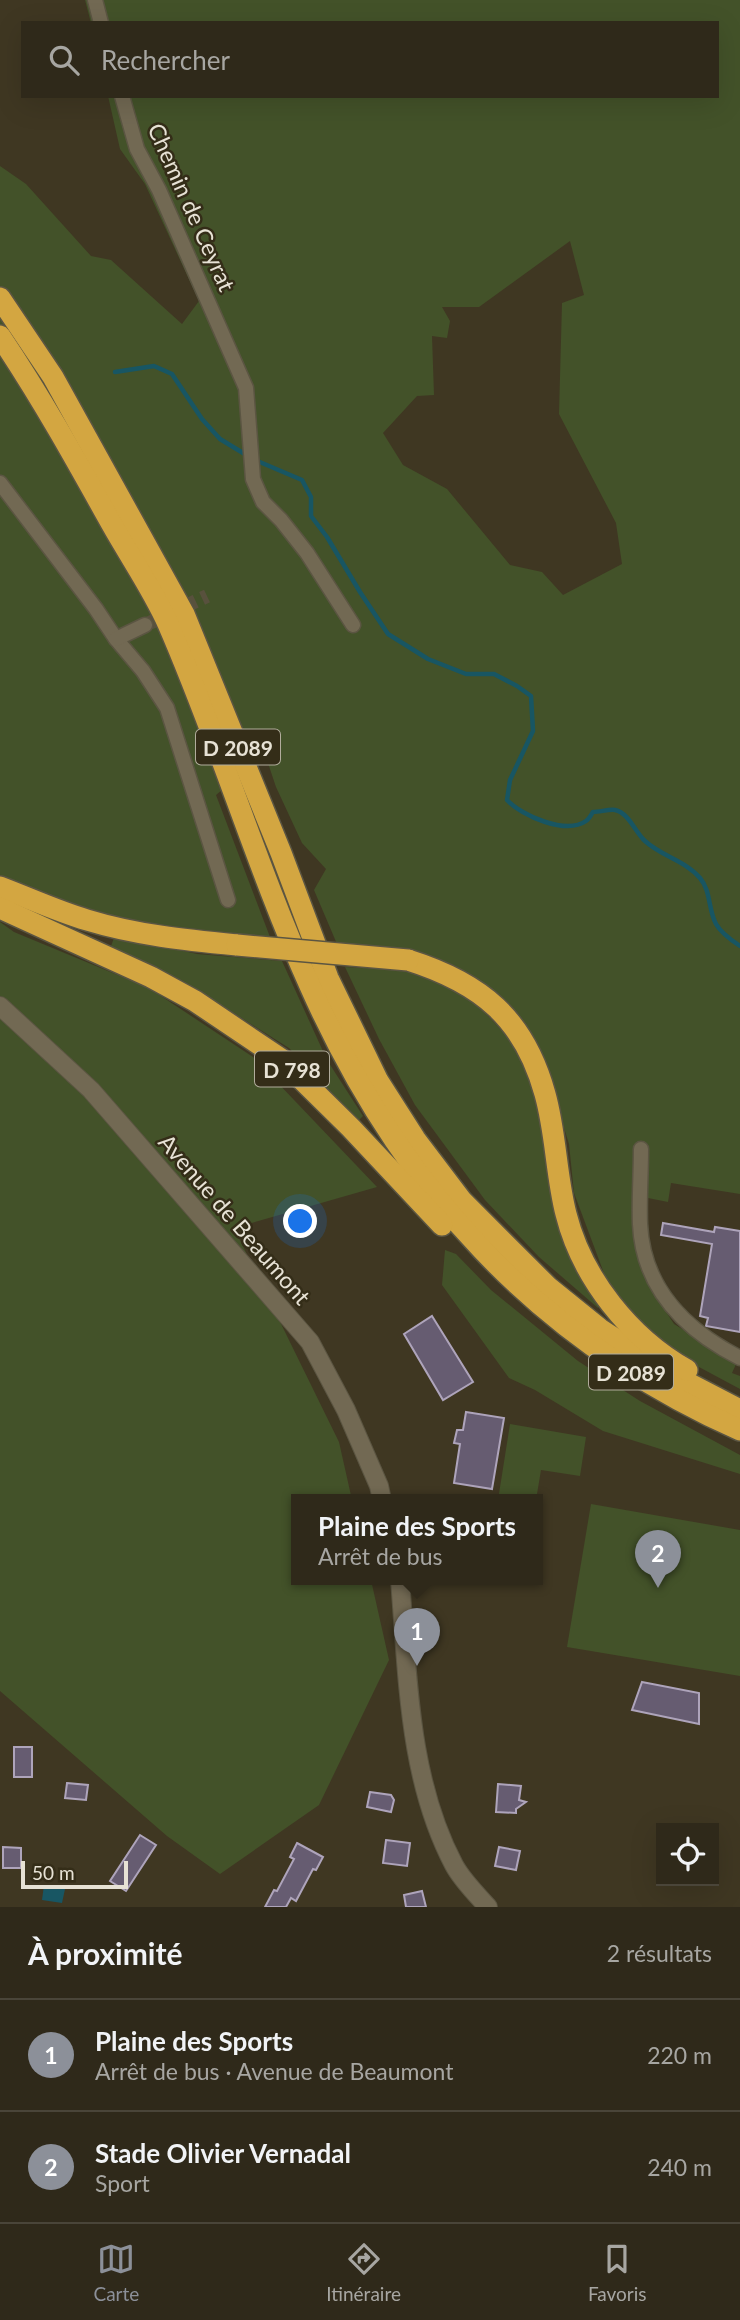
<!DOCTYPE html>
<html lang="fr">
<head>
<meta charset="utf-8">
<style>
	body { margin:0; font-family:Lato,sans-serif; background:#373123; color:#f1f3f6 }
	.controls { position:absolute; right:21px; bottom:21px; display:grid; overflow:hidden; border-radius:0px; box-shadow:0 7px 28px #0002 }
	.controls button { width:63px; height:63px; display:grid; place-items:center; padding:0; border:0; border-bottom:2px solid #4a4539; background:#2f291a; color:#f1f3f6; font:35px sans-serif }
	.scale { position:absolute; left:21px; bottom:18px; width:107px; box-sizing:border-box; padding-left:7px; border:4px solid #e7e2d5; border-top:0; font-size:19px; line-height:24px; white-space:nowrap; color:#e7e2d5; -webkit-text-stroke:5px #342d18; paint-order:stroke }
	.you { position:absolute; left:301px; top:1222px; width:24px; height:24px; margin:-18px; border:5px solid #fff; border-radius:50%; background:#1a73e8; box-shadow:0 0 0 10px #1a73e833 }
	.badge { display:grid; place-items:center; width:46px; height:46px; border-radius:50%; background:#8c9099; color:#fff; font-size:23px; font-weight:700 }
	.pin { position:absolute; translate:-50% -58px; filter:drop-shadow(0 2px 4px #0008) }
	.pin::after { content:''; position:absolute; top:37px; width:24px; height:21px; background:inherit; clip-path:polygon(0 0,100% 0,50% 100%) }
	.popup { position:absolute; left:291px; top:1494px; width:252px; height:91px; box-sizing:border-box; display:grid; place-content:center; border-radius:0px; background:#2f291a; filter:drop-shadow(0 2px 5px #0005); font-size:23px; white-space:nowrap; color:#a7a6a2 }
	.popup b { font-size:26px; color:#f1f3f6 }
	.popup::after { content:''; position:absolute; left:50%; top:100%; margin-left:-14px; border:14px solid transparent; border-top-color:#2f291a }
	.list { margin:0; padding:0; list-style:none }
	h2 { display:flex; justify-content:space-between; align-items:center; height:91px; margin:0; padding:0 28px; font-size:30px }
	h2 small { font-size:23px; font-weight:400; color:#a7a6a2 }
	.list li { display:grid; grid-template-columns:46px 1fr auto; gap:21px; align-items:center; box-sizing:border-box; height:112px; padding:0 28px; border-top:2px solid #4a4539 }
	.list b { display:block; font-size:26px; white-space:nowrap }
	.list p { margin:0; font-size:23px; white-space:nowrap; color:#a7a6a2 }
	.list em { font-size:23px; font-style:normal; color:#a7a6a2 }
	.icon { flex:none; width:38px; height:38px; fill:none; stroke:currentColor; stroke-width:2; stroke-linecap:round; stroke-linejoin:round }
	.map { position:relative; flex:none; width:740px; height:1907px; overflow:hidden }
	.search { position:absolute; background:#2f291a; box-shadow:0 7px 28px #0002; left:21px; right:21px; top:21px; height:77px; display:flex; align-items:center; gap:18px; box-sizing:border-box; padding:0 24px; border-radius:0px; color:#a7a6a2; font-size:26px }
	.sheet { height:315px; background:#2f291a }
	nav { display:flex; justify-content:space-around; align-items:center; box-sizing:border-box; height:98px; border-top:2px solid #4a4539; background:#2f291a; font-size:19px; color:#a7a6a2 }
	nav a { display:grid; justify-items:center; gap:4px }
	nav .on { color:#8c9099 }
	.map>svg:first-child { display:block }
	.green { fill:#435229; fill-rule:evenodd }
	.water { fill:#185663 }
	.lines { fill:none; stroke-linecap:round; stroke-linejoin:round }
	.stream { stroke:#185663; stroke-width:4.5 }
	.building { fill:#665c71; stroke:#aea4bb; stroke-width:2 }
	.street-tunnel { stroke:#58513d; stroke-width:14; stroke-dasharray:14 7; stroke-linecap:butt }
	.street-casing { stroke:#5b5542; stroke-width:17 }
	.secondary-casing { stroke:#5b5542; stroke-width:20 }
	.highway-casing { stroke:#5b5542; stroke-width:24 }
	.street { stroke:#726953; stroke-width:14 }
	.secondary { stroke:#726953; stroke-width:18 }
	.highway { stroke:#d3a641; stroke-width:21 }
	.highway-bridge-casing { stroke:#5b5542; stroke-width:24; stroke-linecap:butt }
	.highway-bridge { stroke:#d3a641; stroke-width:21 }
	.labels { text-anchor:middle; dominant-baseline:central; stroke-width:5; stroke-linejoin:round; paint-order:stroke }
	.shield { fill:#342d18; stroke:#b1ac9c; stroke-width:2 }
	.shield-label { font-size:21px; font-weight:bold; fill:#e7e2d5 }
	.street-label { font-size:23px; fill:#e7e2d5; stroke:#342d18 }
</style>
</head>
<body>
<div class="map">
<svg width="740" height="1907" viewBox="0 0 740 1907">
	<rect width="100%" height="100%" fill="#3f3722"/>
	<!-- green -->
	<g class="green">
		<path d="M85 0H740V1194L671 1183 668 1202 648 1198V1284L674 1324 737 1362 732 1373 740 1376V1389L699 1367 649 1334 608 1284 574 1193 569 1144 542 1057 477 980 426 955 337 944 314 890 326 869 302 843 276 787 265 754 216 795 270 937 165 929 83 908 0 877V166L26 184 91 256 111 260 182 324 199 301 145 184 120 149 108 96H717V23H91ZM570 241 584 295 562 303 559 414 616 523 622 564 563 595 542 572 510 565 447 489 403 465 383 433 417 396 434 395 432 336 447 338 450 321 442 307H479Z"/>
		<polygon points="0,922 14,932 149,988 253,1057 377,1187 234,1228 339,1442 352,1500 296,1500 296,1580 371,1580 389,1660 319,1805 220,1874 167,1836 0,1691"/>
		<polygon points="115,935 197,954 282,961 327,1060 363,1116 358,1121 289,1048 183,981 110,949"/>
		<polygon points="345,967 402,970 440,978 475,1002 507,1036 528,1073 601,1303 598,1308 539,1257 485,1200 415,1105 379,1039"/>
		<polygon points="445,1250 456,1254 491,1290 578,1361 640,1401 740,1455 740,1474 603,1431 535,1390 509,1378 442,1285"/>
		<polygon points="510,1424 586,1437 580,1476 541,1470 536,1500 498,1500"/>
		<polygon points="591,1504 740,1530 740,1676 567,1647"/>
	</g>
	<!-- water -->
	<polygon class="water" points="44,1885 65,1889 62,1903 42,1900"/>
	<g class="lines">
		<!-- stream -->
		<g class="stream">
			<polyline points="115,372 154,366 172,374 202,419 220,439 248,456"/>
			<path d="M255 460 302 480 311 497V516L327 537 360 592 388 634 428 659 466 674H494L517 686 531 696 533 731 510 780 507 800C522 816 566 835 586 821 589 819 591 815 593 812 600 812 609 809 615 810 629 813 635 832 645 841 661 856 686 861 700 878 711 891 708 909 716 924 721 933 731 940 740 946"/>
		</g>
	</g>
	<!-- building -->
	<g class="building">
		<polygon points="663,1223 714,1232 715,1227 740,1231 740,1332 706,1326 708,1318 700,1316 712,1244 661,1235"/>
		<polygon points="432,1316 473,1382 443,1400 404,1334"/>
		<polygon points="466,1412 504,1418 492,1489 454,1483 460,1444 454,1443 457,1430 463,1430"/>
		<polygon points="642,1682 699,1693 699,1724 632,1710"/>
		<rect x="14" y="1747" width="18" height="30"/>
		<polygon points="67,1783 88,1785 86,1800 65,1798"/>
		<polygon points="498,1784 521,1786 519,1800 526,1802 516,1809 516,1813 496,1812"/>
		<polygon points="370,1792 391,1795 394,1800 391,1812 367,1807"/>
		<polygon points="140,1835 156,1845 126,1891 110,1881"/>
		<polygon points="386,1840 410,1843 407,1866 383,1863"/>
		<polygon points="297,1843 323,1857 316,1870 313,1869 296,1901 291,1898 286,1907 265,1907 274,1890 277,1891 294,1859 290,1857"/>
		<polygon points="3,1847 21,1848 21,1868 3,1868"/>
		<polygon points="499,1847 520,1851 516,1870 495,1866"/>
		<polygon points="422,1891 426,1907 406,1907 404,1895"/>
	</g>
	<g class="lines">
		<!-- street-tunnel -->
		<polyline class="street-tunnel" points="145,625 207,596"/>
		<!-- street casing -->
		<g class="street-casing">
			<g id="street">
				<polyline points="95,0 101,23"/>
				<polyline points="122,96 137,149 159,190 246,388 253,479 263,502 281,520 307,553 353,625"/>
				<polyline points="0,483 96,609 116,639 143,671 167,708 228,900"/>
				<polyline points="116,639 145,625"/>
				<path d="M641 1149C641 1174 639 1199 640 1224 643 1289 685 1330 740 1358"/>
			</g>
		</g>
		<!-- secondary casing -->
		<g class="secondary-casing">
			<g id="secondary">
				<polyline points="0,1006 91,1090 310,1342 346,1410 379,1486 382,1500"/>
				<path d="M400 1580C408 1676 408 1778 454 1865 462 1880 477 1895 488 1907"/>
			</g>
		</g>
		<!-- highway casing -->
		<g class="highway-casing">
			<g id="highway">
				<polyline points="0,298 53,377 184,614 281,853 328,978 378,1081 415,1139 462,1201 548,1287 600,1329 661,1369 740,1410"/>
				<path d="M0 336C41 397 76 460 111 523 130 557 153 590 168 624 220 743 257 868 310 986 400 1188 536 1339 740 1430"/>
				<path d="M0 887C29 898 57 911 87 920 136 935 186 940 237 945"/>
				<polyline points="0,908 151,977 195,1001 281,1059 351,1128 442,1225"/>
				<path d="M408 960C481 983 524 1018 545 1094 556 1133 556 1175 566 1214 582 1278 630 1338 687 1370"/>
			</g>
		</g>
		<!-- street -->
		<use href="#street" class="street"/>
		<!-- secondary -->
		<use href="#secondary" class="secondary"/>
		<!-- highway -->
		<use href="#highway" class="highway"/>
		<!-- highway-bridge casing -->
		<g class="highway-bridge-casing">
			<polyline id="highway-bridge" points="237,945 408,960"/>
		</g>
		<!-- highway-bridge -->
		<use href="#highway-bridge" class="highway-bridge"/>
	</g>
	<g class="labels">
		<!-- shield labels -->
		<g class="shield">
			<rect x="196" y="729.5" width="84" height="35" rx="5"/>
			<rect x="255" y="1051.5" width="74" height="35" rx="5"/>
			<rect x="589" y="1354.5" width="84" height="35" rx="5"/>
		</g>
		<g class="shield-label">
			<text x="238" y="747">D 2089</text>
			<text x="292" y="1069">D 798</text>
			<text x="631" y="1372">D 2089</text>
		</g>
		<!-- street labels -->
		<g class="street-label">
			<text transform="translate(192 207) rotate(66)">Chemin de Ceyrat</text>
			<text transform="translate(235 1219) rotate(49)">Avenue de Beaumont</text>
		</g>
	</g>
</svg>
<div class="controls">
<button><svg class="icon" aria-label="locate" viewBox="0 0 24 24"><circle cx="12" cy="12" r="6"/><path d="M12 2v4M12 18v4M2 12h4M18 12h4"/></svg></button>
</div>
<div class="scale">50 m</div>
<div class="you"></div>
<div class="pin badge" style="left:417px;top:1666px">1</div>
<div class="popup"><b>Plaine des Sports</b>Arrêt de bus</div>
<div class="pin badge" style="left:658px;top:1588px">2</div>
<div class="search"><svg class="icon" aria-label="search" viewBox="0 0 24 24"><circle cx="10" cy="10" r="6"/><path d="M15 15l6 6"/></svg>Rechercher</div>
</div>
<section class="sheet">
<h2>À proximité<small>2 résultats</small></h2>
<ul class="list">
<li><span class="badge">1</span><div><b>Plaine des Sports</b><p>Arrêt de bus · Avenue de Beaumont</p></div><em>220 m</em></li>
<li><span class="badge">2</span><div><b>Stade Olivier Vernadal</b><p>Sport</p></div><em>240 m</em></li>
</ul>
</section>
<nav>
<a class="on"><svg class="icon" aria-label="map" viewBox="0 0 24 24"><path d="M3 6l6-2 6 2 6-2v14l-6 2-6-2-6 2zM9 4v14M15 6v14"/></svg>Carte</a>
<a><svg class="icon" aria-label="directions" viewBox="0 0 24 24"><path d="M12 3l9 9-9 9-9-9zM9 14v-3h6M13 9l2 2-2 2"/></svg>Itinéraire</a>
<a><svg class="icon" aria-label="saved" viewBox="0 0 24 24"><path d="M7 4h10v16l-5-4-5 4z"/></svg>Favoris</a>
</nav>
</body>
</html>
